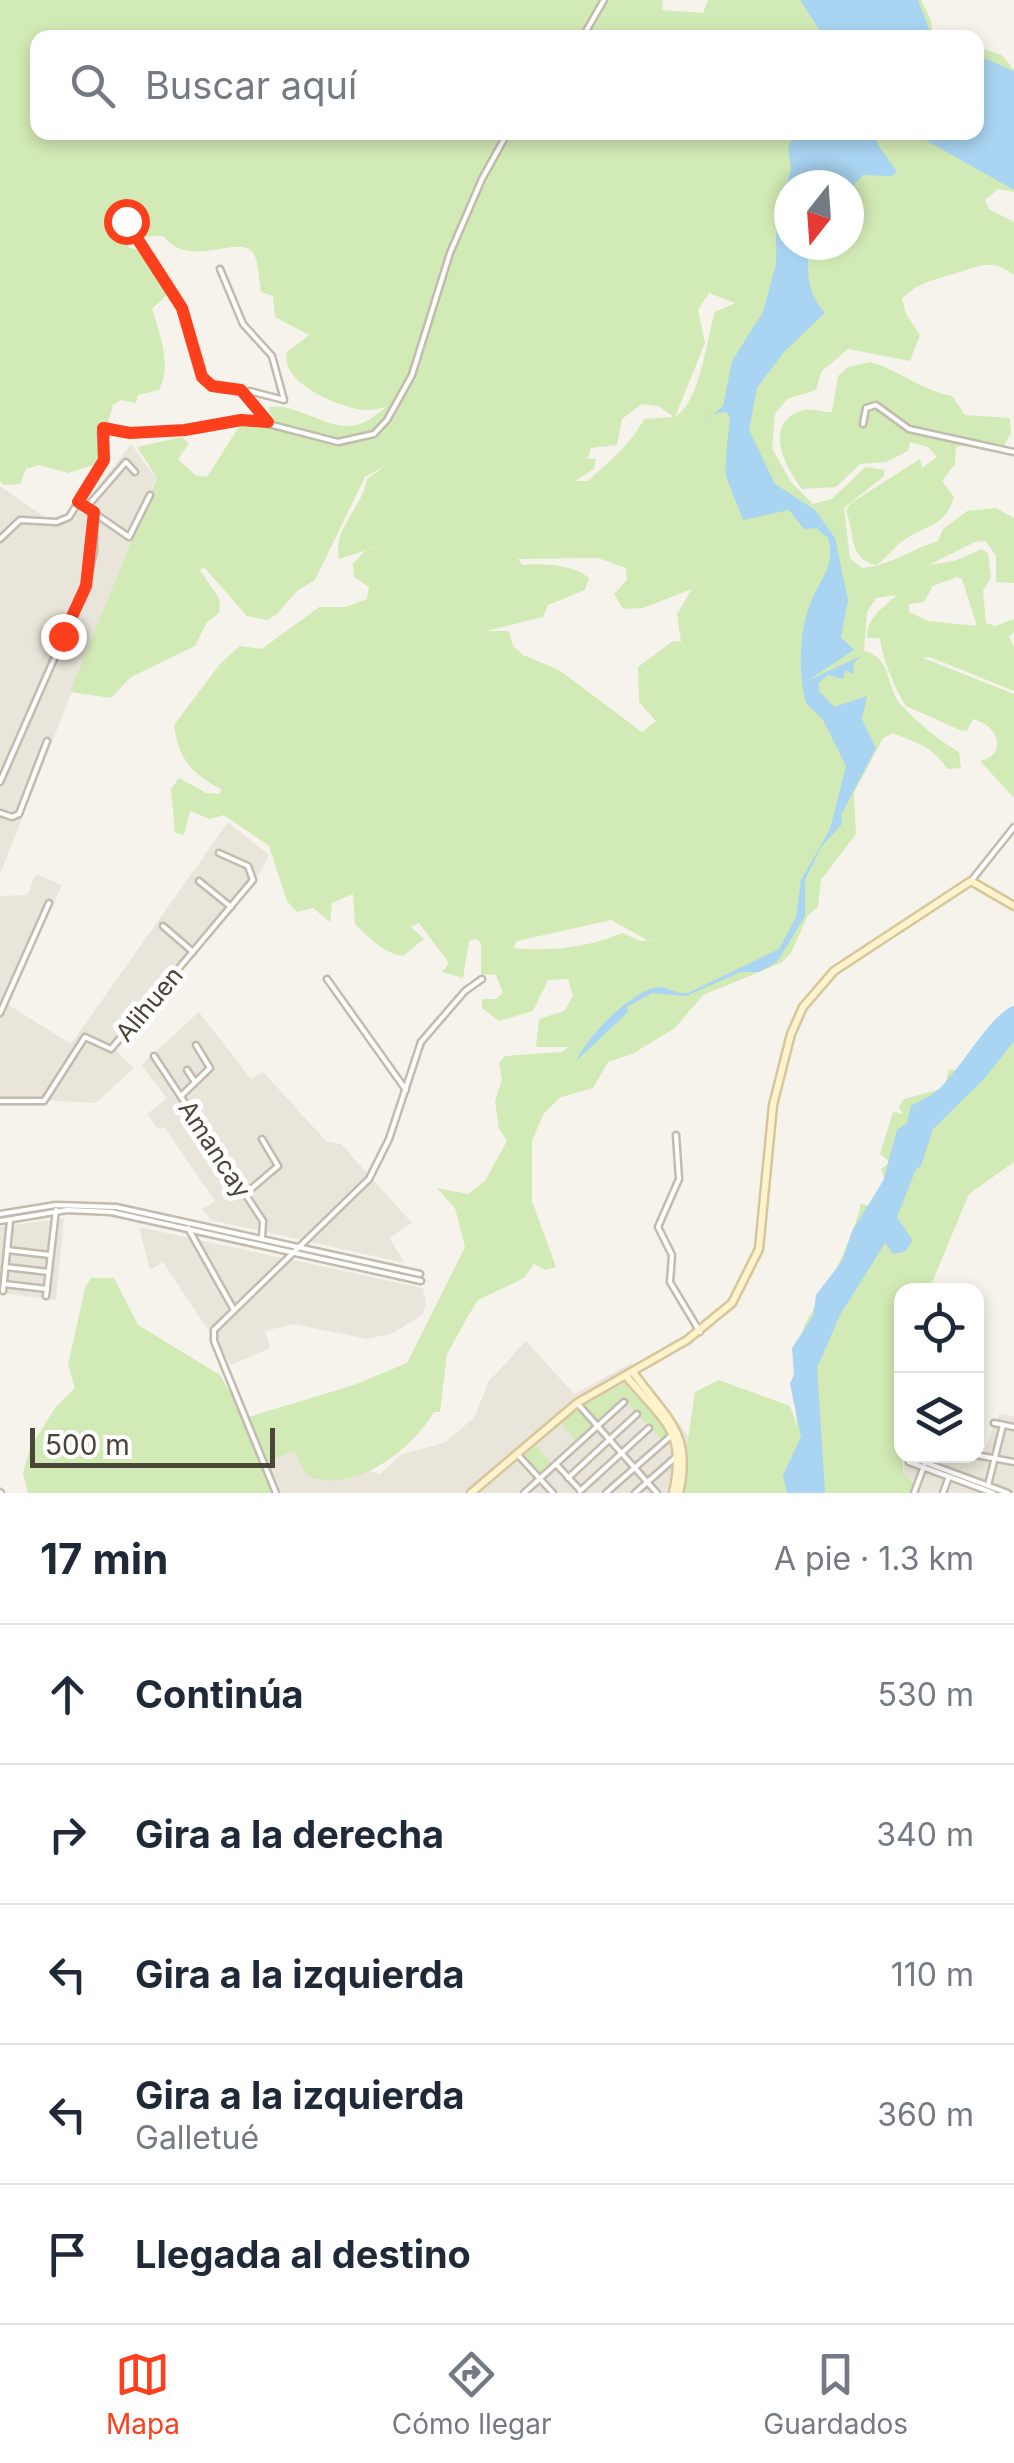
<!DOCTYPE html>
<html lang="es">
<head>
<meta charset="utf-8">
<style>
	body { margin:0; font-family:Inter,sans-serif; background:#f6f6f7; color:#1f2937 }
	.controls { position:absolute; right:30px; bottom:30px; display:grid; overflow:hidden; border-radius:20px; box-shadow:0 5px 15px #0003 }
	.controls button { width:90px; height:90px; display:grid; place-items:center; padding:0; border:0; border-bottom:2px solid #e0e1e3; background:#fff; color:#1f2937; font:50px sans-serif }
	.compass { position:absolute; left:774px; top:170px; width:90px; height:90px; border-radius:50%; background:#fff; box-shadow:0 5px 15px #0003; rotate:197deg }
	.scale { position:absolute; left:30px; bottom:25px; width:245px; box-sizing:border-box; padding-left:10px; border:5px solid #4b4439; border-top:0; font-size:28px; line-height:35px; white-space:nowrap; color:#4b4439; -webkit-text-stroke:8px #fff; paint-order:stroke }
	.stop { position:absolute; width:30px; height:30px; margin:-22px; border:8px solid #fc3f1d; border-radius:50%; background:#fff }
	.stop.end { background:#fc3f1d; border-color:#fff; box-shadow:0 2px 10px #0008 }
	.list { margin:0; padding:0; list-style:none }
	h2 { display:flex; justify-content:space-between; align-items:center; height:130px; margin:0; padding:0 40px; font-size:42px }
	h2 small { font-size:32px; font-weight:400; color:#747a83 }
	.list li { display:grid; grid-template-columns:65px 1fr auto; gap:30px; align-items:center; box-sizing:border-box; height:140px; padding:0 40px; border-top:2px solid #e0e1e3 }
	.list b { display:block; font-size:38px; white-space:nowrap }
	.list p { margin:0; font-size:32px; white-space:nowrap; color:#747a83 }
	.list em { font-size:32px; font-style:normal; color:#747a83 }
	.icon { flex:none; width:55px; height:55px; fill:none; stroke:currentColor; stroke-width:2; stroke-linecap:round; stroke-linejoin:round }
	.map { position:relative; flex:none; width:1014px; height:1493px; overflow:hidden }
	.search { position:absolute; background:#fff; box-shadow:0 5px 15px #0003; left:30px; right:30px; top:30px; height:110px; display:flex; align-items:center; gap:25px; box-sizing:border-box; padding:0 35px; border-radius:20px; color:#747a83; font-size:38px }
	.sheet { height:830px; background:#fff }
	nav { display:flex; justify-content:space-around; align-items:center; box-sizing:border-box; height:140px; border-top:2px solid #e0e1e3; background:#fff; font-size:28px; color:#747a83 }
	nav a { display:grid; justify-items:center; gap:5px }
	nav .on { color:#fc3f1d }
	.map>svg:first-child { display:block }
	.residential { fill:#eae5da }
	.green { fill:#d2eab5; fill-rule:evenodd }
	.water { fill:#a9d4f2 }
	.lines { fill:none; stroke-linecap:round; stroke-linejoin:round }
	.street-casing { stroke:#c2bbae; stroke-width:9 }
	.secondary-casing { stroke:#d6c79b; stroke-width:11 }
	.street { stroke:#fff; stroke-width:4 }
	.secondary { stroke:#fff3cd; stroke-width:6 }
	.route { stroke:#fc3f1d; stroke-width:12 }
	.labels { text-anchor:middle; dominant-baseline:central; stroke-width:10; stroke-linejoin:round; paint-order:stroke }
	.street-label { font-size:25px; fill:#4b4439; stroke:#fff }
</style>
</head>
<body>
<div class="map">
<svg width="1014" height="1493" viewBox="0 0 1014 1493">
	<rect width="100%" height="100%" fill="#f6f3ec"/>
	<!-- residential -->
	<g class="residential">
		<polygon points="131,444 156,478 0,874 0,486 44,517 58,519 66,516 76,497 87,501"/>
		<polygon points="228,822 269,855 258,876 116,1051 134,1068 96,1103 0,1098 0,896 27,895 36,874 62,885 7,1004 71,1044"/>
		<polygon points="199,1012 251,1079 263,1072 326,1141 341,1144 412,1223 389,1238 405,1263 211,1220 202,1209 215,1201 164,1127 158,1129 147,1114 167,1098 141,1065"/>
		<polygon points="64,1218 56,1300 0,1293 0,1227"/>
		<polygon points="139,1227 423,1288 426,1305 422,1315 393,1333 368,1339 293,1324 265,1331 270,1348 231,1365 163,1262 150,1270"/>
		<polygon points="526,1341 574,1394 631,1363 689,1437 692,1456 682,1493 273,1493 262,1463 295,1450 380,1474 402,1454 444,1443 474,1418 489,1381"/>
		<polygon points="999,1414 1014,1416 1014,1493 904,1493 904,1456 982,1456"/>
	</g>
	<!-- green -->
	<g class="green">
		<path d="M0 0H663L662 10 703 13 708 0H921L931 20 933 37 38 38V132H976L977 47 1002 55 1014 70V192L998 189 985 200 989 209 1014 222V275C991 256 978 268 953 274 933 280 917 283 902 299L906 314 920 335 910 361 848 349 821 372 816 390 787 399 775 414 772 448 791 482 813 504 832 499 865 467 885 470 883 477 844 508 850 558 862 568C889 566 912 549 938 541L943 529 967 511 996 508 1014 518V583L996 582V556L986 541 975 542 929 565 954 561 982 549 988 553 991 577 983 591 986 623 995 626 1014 619V632L1009 637 1014 647V691L930 657 923 658 1014 694V798L980 761C1009 754 998 725 973 719L967 731 960 730 906 706C895 690 882 657 880 638H867C866 619 883 607 897 595L876 598 867 612 864 651C894 658 884 688 903 707 919 723 939 741 959 752L961 768 947 769C932 745 918 744 893 733L883 738 854 793 856 834 821 880 818 907 808 915 791 953 781 963 703 995 675 1028 634 1053 608 1062 593 1088 561 1097 544 1113 532 1141V1201L556 1267 545 1270 534 1264 524 1278 478 1300 470 1313 447 1354 440 1412H434C412 1449 357 1493 310 1477 303 1471 299 1459 294 1451L262 1464 276 1493H28L23 1473 30 1448 55 1408 75 1388 68 1365 85 1288 91 1278H114L138 1325 220 1375 245 1418 354 1385 407 1363 465 1247 455 1208 437 1188 468 1194 485 1181 507 1141 499 1129 495 1101 502 1080 499 1063 505 1056 562 1052 569 1047H536L539 1019 564 1011 573 996 568 979 548 980 533 1011 499 1021 482 1008V999H496L503 993 496 975 481 974V943L476 939 469 941 463 978 442 972 449 963 419 923 411 927 424 939 403 956C383 953 370 938 355 924L353 894 332 903 330 922 313 908 297 912 287 901 269 846 224 815 210 819 190 811 184 835 175 833 171 789 179 778 206 793 220 794 221 789C191 774 178 757 174 725L220 664 240 646 262 649 319 607H346L367 599 369 587 354 577 353 564 365 551 385 544 339 559C332 529 363 507 367 479L386 465 365 477 315 580 298 590 276 615 267 620 247 616 204 567 200 570 220 600 219 613 207 622 195 646 131 677 111 698 70 692 157 478 137 447 182 437 189 444 178 459 195 475 207 477 240 425H276L268 407C299 402 330 434 360 424 370 421 379 412 387 407 380 408 371 411 363 410 336 406 280 383 287 352L309 335 275 317 273 296 261 292C259 281 259 269 256 259 246 226 192 274 163 236L130 237 128 247 145 253 169 293 152 309C160 334 172 365 159 390L138 395 136 403 121 400 113 405 96 464 68 473 39 465 26 469 20 484 4 485 0 481ZM789 185H849V245H789ZM709 293 735 303 715 312C706 340 701 401 675 417L705 343 698 310ZM642 404 658 406 674 417 644 419C630 446 610 460 588 481H575L594 469 596 459H588L591 448 617 445 622 419ZM598 558 626 568 627 580 614 594 623 609 643 608 692 589 677 614 681 642 673 641 638 667 639 702 656 721 642 732 559 670 523 655 513 646 509 631H486L543 617 548 605 585 590 589 578C574 565 542 563 522 565L518 559ZM957 577 962 579 977 626 928 621 909 612V604L924 602 933 586ZM611 920 647 940 658 939 641 941 622 933C590 947 550 952 513 948L517 941Z"/>
		<path d="M871 362C902 372 921 390 952 396L965 415 1010 418 1011 433 1002 449 976 443 956 447 955 464 942 481 954 497C946 525 929 524 907 538 894 545 889 558 876 565 847 558 856 535 846 511L851 503 920 459 922 468 937 457 928 447 910 442 908 451 886 462 860 464 836 487 802 489C784 466 763 424 801 411 812 407 821 413 832 412L838 376 848 367Z"/>
		<path d="M1014 1005V1162L969 1194 929 1290H902V1456L904 1475 917 1485 914 1493H680L695 1392 719 1380 790 1406 797 1426C794 1395 792 1345 809 1317 830 1283 851 1244 861 1204L870 1206 885 1179 881 1169 890 1162 880 1154 893 1112 903 1114 899 1107 904 1099 944 1088 949 1069 956 1070 989 1028Z"/>
		<polygon points="628,1382 668,1431 662,1440 625,1400 599,1422 581,1405"/>
		<polygon points="575,1405 594,1425 576,1442 560,1421 535,1445 552,1464 540,1475 523,1453"/>
	</g>
	<!-- water -->
	<g class="water">
		<polygon points="800,0 918,0 932,37 824,37"/>
		<polygon points="977,55 1014,71 1014,190 913,133 976,132"/>
		<path d="M796 132 858 133 860 138 868 136 863 133H875L878 145 897 172 891 176 863 175 849 189V185H789V245H812C803 267 809 296 825 313L784 352 757 388 749 430 775 484 815 510 835 538 848 600 841 637 854 650 807 681 861 656 853 664 854 674 845 670 843 679 828 675 819 683V691L834 707 867 696 862 719 876 748 841 815 842 824 821 847 805 880V916L777 962 759 972H741L686 996 652 993 627 1007 628 1012 576 1061C589 1035 622 1001 650 989 664 983 674 995 688 993L779 949 796 917 801 880 830 829 846 766 823 720 806 703C798 676 798 625 814 595 825 573 835 562 828 538L816 528 804 529 789 510 743 520C738 506 731 491 726 476 724 471 729 427 730 417L726 412 712 414 701 424 723 406 732 361 763 312 776 264V234L791 167 788 148Z"/>
		<path d="M1014 1006V1041L984 1079 933 1129 921 1166 916 1169 897 1217 913 1241 904 1252 893 1254 885 1243 840 1315 817 1368 825 1493H787L783 1475 801 1437 790 1384 794 1374 792 1348 813 1316 816 1295 842 1261 852 1231 883 1181 897 1130 907 1123 911 1106C920 1101 931 1096 939 1089 960 1070 992 1012 1014 1006Z"/>
	</g>
	<g class="lines">
		<!-- street casing -->
		<g class="street-casing">
			<g id="street">
				<polyline points="582,38 604,0"/>
				<polyline points="126,221 182,309 202,377 212,386 241,390 268,422"/>
				<polyline points="220,269 243,324 272,356 284,400 250,391 245,394"/>
				<polyline points="863,424 866,408 876,405 909,429 1014,452"/>
				<polyline points="78,502 129,537 150,495"/>
				<polyline points="86,508 126,462 135,472"/>
				<polyline points="0,539 20,520 57,522 69,517 103,463 101,433 106,426 128,433 179,431 253,420 338,442 374,434 387,420 412,375 450,253 482,179 508,132"/>
				<polyline points="0,782 86,586 94,551 94,512"/>
				<polyline points="0,813 12,817 19,814 47,741"/>
				<polyline points="199,881 231,907"/>
				<polyline points="971,881 1014,827"/>
				<polyline points="163,926 193,952"/>
				<polyline points="327,979 406,1090"/>
				<polyline points="0,1013 49,903"/>
				<polyline points="154,1056 263,1221 262,1238"/>
				<polyline points="187,1070 195,1082"/>
				<polyline points="181,1096 210,1068 196,1045"/>
				<polyline points="0,1101 44,1101 85,1037 111,1049 253,880 248,866 219,853"/>
				<polyline points="676,1135 679,1179 658,1227 672,1255 670,1282 700,1332"/>
				<polyline points="245,1194 278,1166 262,1139"/>
				<polyline points="0,1214 56,1205 116,1207 420,1274"/>
				<polyline points="0,1221 67,1210 111,1212 421,1281"/>
				<polyline points="188,1228 234,1310"/>
				<polyline points="7,1250 50,1255"/>
				<polyline points="5,1267 49,1272"/>
				<polyline points="4,1284 47,1289"/>
				<polyline points="3,1291 10,1221"/>
				<polyline points="46,1296 56,1210"/>
				<polyline points="577,1403 657,1493"/>
				<polyline points="994,1423 1014,1427"/>
				<polyline points="976,1455 1014,1462"/>
				<polyline points="519,1456 553,1493"/>
				<polyline points="911,1457 1008,1493"/>
				<polyline points="909,1462 993,1493"/>
				<polyline points="556,1464 579,1489"/>
				<polyline points="568,1478 637,1414"/>
				<polyline points="988,1485 1003,1425"/>
				<polyline points="580,1491 649,1428"/>
				<polyline points="0,1492 1,1493"/>
				<polyline points="276,1493 214,1341 214,1330 369,1179 389,1139 421,1042 465,991 482,979"/>
				<polyline points="524,1493 624,1402"/>
				<polyline points="606,1493 672,1435"/>
				<polyline points="635,1493 677,1456"/>
				<polyline points="914,1493 924,1466"/>
				<polyline points="943,1493 948,1479"/>
			</g>
		</g>
		<!-- secondary casing -->
		<g class="secondary-casing">
			<g id="secondary">
				<path d="M633 1372C667 1420 693 1432 679 1493"/>
				<path d="M627 1377C665 1423 687 1431 673 1493"/>
				<polyline points="471,1493 577,1403 687,1340 732,1303 759,1249 773,1105 791,1034 803,1007 834,971 971,881 1014,906"/>
			</g>
		</g>
		<!-- street -->
		<use href="#street" class="street"/>
		<!-- secondary -->
		<use href="#secondary" class="secondary"/>
	</g>
	<g class="lines">
		<!-- route -->
		<polyline class="route" points="63,636 86,586 94,512 78,502 104,460 103,428 130,433 185,430 241,420 268,422 241,390 212,386 202,377 182,308 126,221"/>
	</g>
	<g class="labels">
		<!-- street labels -->
		<g class="street-label">
			<text transform="translate(149 1004) rotate(-50)">Alihuen</text>
			<text transform="translate(215 1149) rotate(57)">Amancay</text>
		</g>
	</g>
</svg>
<div class="controls">
<button><svg class="icon" aria-label="locate" viewBox="0 0 24 24"><circle cx="12" cy="12" r="6"/><path d="M12 2v4M12 18v4M2 12h4M18 12h4"/></svg></button>
<button><svg class="icon" aria-label="layers" viewBox="0 0 24 24"><path d="M12 4l9 5-9 5-9-5zM3 14l9 5 9-5"/></svg></button>
</div>
<svg class="compass" viewBox="-18 -18 36 36"><path d="M0-13l5 13h-10z" fill="#e53935"/><path d="M0 13l5-13h-10z" fill="#747a83"/></svg>
<div class="scale">500 m</div>
<div class="stop" style="left:126px;top:221px"></div>
<div class="stop end" style="left:63px;top:636px"></div>
<div class="search"><svg class="icon" aria-label="search" viewBox="0 0 24 24"><circle cx="10" cy="10" r="6"/><path d="M15 15l6 6"/></svg>Buscar aquí</div>
</div>
<section class="sheet">
<h2>17 min<small>A pie · 1.3 km</small></h2>
<ul class="list">
<li><svg class="icon" aria-label="ahead" viewBox="0 0 24 24"><path d="M12 20V5M6 11l6-6 6 6"/></svg><div><b>Continúa</b></div><em>530 m</em></li>
<li><svg class="icon" aria-label="right" viewBox="0 0 24 24"><path d="M7 20v-9h11M14 6l5 5-5 5"/></svg><div><b>Gira a la derecha</b></div><em>340 m</em></li>
<li><svg class="icon" aria-label="left" viewBox="0 0 24 24"><path d="M17 20v-9H6M10 6l-5 5 5 5"/></svg><div><b>Gira a la izquierda</b></div><em>110 m</em></li>
<li><svg class="icon" aria-label="left" viewBox="0 0 24 24"><path d="M17 20v-9H6M10 6l-5 5 5 5"/></svg><div><b>Gira a la izquierda</b><p>Galletué</p></div><em>360 m</em></li>
<li><svg class="icon" aria-label="arrive" viewBox="0 0 24 24"><path d="M6 21V4h12l-3 4 3 4H6"/></svg><div><b>Llegada al destino</b></div></li>
</ul>
</section>
<nav>
<a class="on"><svg class="icon" aria-label="map" viewBox="0 0 24 24"><path d="M3 6l6-2 6 2 6-2v14l-6 2-6-2-6 2zM9 4v14M15 6v14"/></svg>Mapa</a>
<a><svg class="icon" aria-label="directions" viewBox="0 0 24 24"><path d="M12 3l9 9-9 9-9-9zM9 14v-3h6M13 9l2 2-2 2"/></svg>Cómo llegar</a>
<a><svg class="icon" aria-label="saved" viewBox="0 0 24 24"><path d="M7 4h10v16l-5-4-5 4z"/></svg>Guardados</a>
</nav>
</body>
</html>
